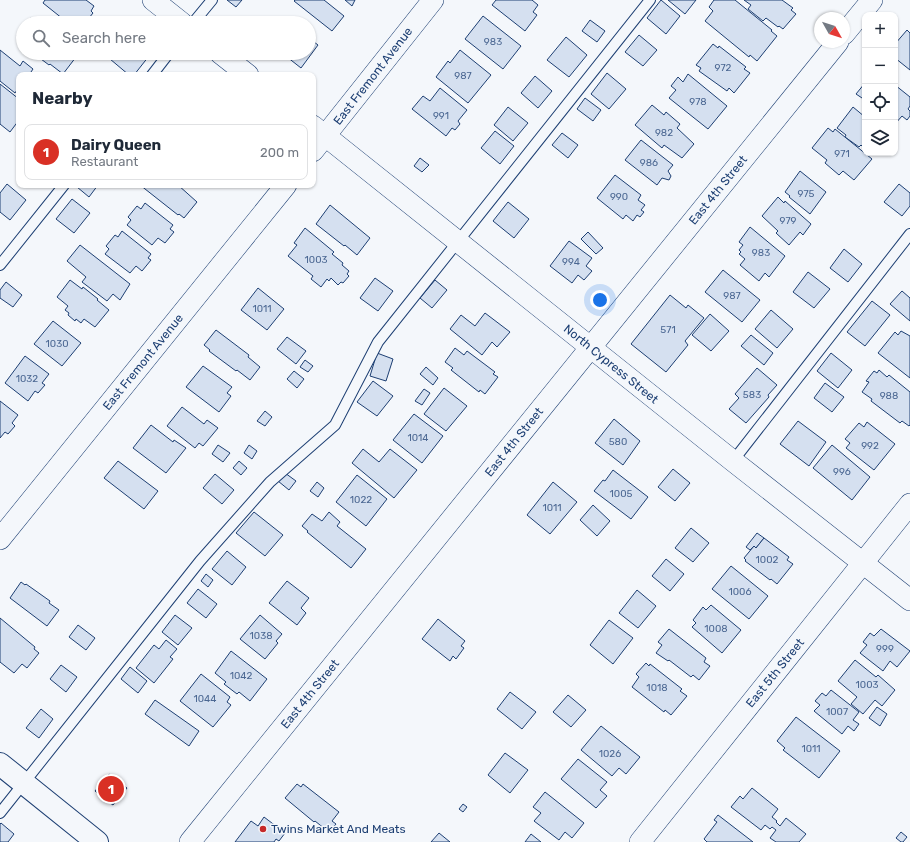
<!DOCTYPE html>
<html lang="en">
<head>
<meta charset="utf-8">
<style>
	body { margin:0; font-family:Rubik,sans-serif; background:#f6f6f7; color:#1f2937 }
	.controls { position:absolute; right:12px; top:12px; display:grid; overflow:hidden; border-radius:8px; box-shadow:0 1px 3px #0004 }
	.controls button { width:36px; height:36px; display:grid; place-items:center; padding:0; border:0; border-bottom:1px solid #e0e1e3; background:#fff; color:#1f2937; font:20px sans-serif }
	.compass { position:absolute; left:814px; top:12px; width:36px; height:36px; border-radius:50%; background:#fff; box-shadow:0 1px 3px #0004; rotate:129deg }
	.you { position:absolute; left:600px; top:300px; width:14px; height:14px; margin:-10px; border:3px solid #fff; border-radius:50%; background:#1a73e8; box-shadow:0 0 0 6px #1a73e833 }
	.badge { display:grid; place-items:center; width:26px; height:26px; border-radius:50%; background:#d93025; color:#fff; font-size:13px; font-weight:700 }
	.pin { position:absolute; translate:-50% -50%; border:2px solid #fff; box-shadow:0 1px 4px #0006 }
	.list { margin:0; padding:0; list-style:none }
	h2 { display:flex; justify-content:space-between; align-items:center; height:52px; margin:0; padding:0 16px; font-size:17px }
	h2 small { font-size:13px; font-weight:400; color:#747a83 }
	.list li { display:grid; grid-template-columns:26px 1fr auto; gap:12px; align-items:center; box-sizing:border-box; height:56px; margin:0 8px 8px; padding:0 8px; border:1px solid #e0e1e3; border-radius:8px }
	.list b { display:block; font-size:15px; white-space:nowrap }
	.list p { margin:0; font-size:13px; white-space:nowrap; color:#747a83 }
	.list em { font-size:13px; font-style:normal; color:#747a83 }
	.icon { flex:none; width:22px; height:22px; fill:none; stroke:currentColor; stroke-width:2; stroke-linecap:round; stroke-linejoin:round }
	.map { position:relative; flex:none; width:910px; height:842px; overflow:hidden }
	.search { position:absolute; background:#fff; box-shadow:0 1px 3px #0004; left:16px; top:16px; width:300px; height:44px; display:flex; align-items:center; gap:10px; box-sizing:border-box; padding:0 14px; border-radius:22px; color:#747a83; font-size:15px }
	.panel { position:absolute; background:#fff; box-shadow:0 1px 3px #0004; left:16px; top:72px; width:300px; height:116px; border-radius:8px }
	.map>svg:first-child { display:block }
	.building { fill:#d5e0f0; stroke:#1d3f73 }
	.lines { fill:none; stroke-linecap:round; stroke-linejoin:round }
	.service-casing { stroke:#1d3f73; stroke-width:12 }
	.minor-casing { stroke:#1d3f73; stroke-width:22 }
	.tertiary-casing { stroke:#1d3f73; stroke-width:24 }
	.service { stroke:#f4f7fb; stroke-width:10 }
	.minor { stroke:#f4f7fb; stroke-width:21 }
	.tertiary { stroke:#f4f7fb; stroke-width:22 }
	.poi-dot { fill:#c62828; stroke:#f4f7fb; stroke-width:1.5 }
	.labels { text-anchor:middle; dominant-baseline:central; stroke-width:3; stroke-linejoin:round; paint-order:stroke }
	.number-label { font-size:10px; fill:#4b6792 }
	.street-label { font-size:12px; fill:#1d3f73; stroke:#f4f7fb }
	.poi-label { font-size:12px; fill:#1d3f73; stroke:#f4f7fb; text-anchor:start }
</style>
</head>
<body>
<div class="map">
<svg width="910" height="842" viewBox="0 0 910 842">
	<rect width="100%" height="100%" fill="#f4f7fb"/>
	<!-- building -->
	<g class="building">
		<polygon points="45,0 86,0 94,6 91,11 93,13 85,23 68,23 43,3"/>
		<polygon points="227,0 242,0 236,7"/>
		<polygon points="295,0 324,0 344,16 332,31 294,1"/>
		<polygon points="345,0 355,0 352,6"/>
		<polygon points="496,0 532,0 538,5 533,12 537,15 525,31 492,5"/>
		<polygon points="661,0 680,16 666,34 647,18"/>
		<polygon points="668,0 696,0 685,14"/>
		<polygon points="714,0 735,0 772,30 771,31 777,36 757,61 750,55 749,57 705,21 713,11 709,7"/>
		<polygon points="744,0 782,0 793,8 791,10 796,14 783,29 779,26 778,27 766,18 763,21 748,9 751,5"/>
		<polygon points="483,16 521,46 503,69 465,39"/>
		<polygon points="30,18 36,22 37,21 39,23 26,23"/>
		<polygon points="590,20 605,31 597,42 582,31"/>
		<polygon points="23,28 23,43 21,42 22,40 17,36"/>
		<polygon points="907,30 910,33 910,70 895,58 895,44"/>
		<polygon points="639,35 657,50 643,66 625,52"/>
		<polygon points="566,37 587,55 569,77 547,60"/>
		<polygon points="309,38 318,45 301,68 282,53 309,53"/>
		<polygon points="713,44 718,48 719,46 746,67 744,69 750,73 734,93 729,88 727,91 699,71 701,68 696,65"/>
		<polygon points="0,50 20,66 23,61 33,69 29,75 19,75 19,87 15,93 0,81"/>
		<polygon points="460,50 491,75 468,103 436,77 448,61 450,63"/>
		<polygon points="33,53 71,53 76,57 63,74 50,64 49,65"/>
		<polygon points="114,53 146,53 149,56 134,75 129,75 110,59"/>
		<polygon points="607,73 626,89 609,109 591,94"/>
		<polygon points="688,74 727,106 708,129 669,98 676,90 671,86 678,77 683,82"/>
		<polygon points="535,76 552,91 538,108 521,93"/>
		<polygon points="865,83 865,100 856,94"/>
		<polygon points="0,84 19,99 19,120 10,132 0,124"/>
		<polygon points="895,85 910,97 910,106 908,109 910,111 910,116 907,120 902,116 895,124"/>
		<polygon points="440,88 467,110 458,121 460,124 455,130 452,128 446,136 412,109 423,96 430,101"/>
		<polygon points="585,98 601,110 593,121 577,109"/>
		<polygon points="652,105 664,115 666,112 680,124 677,128 694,144 682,158 664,145 662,148 635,125"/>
		<polygon points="508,107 528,123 513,141 494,125"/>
		<polygon points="853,107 865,117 864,148 861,145 859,147 845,137 846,135 837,128"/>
		<polygon points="828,128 833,132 835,129 872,159 854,180 843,171 839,175 825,163 827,160 812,148"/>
		<polygon points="495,131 514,146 500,164 481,148"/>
		<polygon points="562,133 578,145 568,158 552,145"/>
		<polygon points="641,140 673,165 668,171 671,176 669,180 662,178 657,185 625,160"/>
		<polygon points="420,158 429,165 422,172 414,166"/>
		<polygon points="800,171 826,192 810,214 789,197 790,196 785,192"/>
		<polygon points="615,175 641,195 638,200 645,205 641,210 644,212 640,217 637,215 633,221 626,215 623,219 597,198"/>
		<polygon points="7,184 26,200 10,220 0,212 0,193"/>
		<polygon points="899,184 910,193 910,206 902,216 884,202"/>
		<polygon points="79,185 98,185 89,197 77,187"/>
		<polygon points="140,185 178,185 197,202 184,218 179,214 178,215"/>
		<polygon points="778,197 784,203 785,201 811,224 803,235 800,232 789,245 776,233 778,231 762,216"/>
		<polygon points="72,199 90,213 74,233 56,219"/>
		<polygon points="508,202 529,219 514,238 493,221"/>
		<polygon points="145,203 173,225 170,229 174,232 165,243 158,238 152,245 127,225 131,220 128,217 137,206 141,209"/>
		<polygon points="330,205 370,238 357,255 345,245 344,246 316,224"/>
		<polygon points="750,227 785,256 769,277 765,273 759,281 740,265 745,259 739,254 741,252 739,250 743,245 739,242"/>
		<polygon points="305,228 334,252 332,254 343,263 342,265 349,271 347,274 349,276 343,283 341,282 338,285 331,278 329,281 327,279 321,287 311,279 313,276 288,256 297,245 294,243"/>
		<polygon points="122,231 151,254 148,258 151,260 142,271 136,266 130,273 105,254 109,249 106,246 115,235 118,237"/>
		<polygon points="588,232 603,248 596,254 581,239"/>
		<polygon points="569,241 592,258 586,266 592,271 584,280 578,275 572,283 550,266"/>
		<polygon points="80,245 130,284 120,300 113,294 107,301 82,282 86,277 67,261"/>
		<polygon points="844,249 862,264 848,282 830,268"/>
		<polygon points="723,270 760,300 742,322 705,292"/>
		<polygon points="808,272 830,289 814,308 793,292"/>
		<polygon points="375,278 393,291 378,311 360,298"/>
		<polygon points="70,280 82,289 83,287 98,299 97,300 109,310 95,327 84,319 81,323 76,319 75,321 68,315 69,313 65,310 68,306 57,297"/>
		<polygon points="435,280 447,290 432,308 420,298"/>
		<polygon points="6,282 22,295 13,307 0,298 0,290"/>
		<polygon points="258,288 284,309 267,330 241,310"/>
		<polygon points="902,291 910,298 910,321 890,304"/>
		<polygon points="670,295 686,308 688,305 704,318 685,341 688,345 666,372 631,344"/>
		<polygon points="872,301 890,315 865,346 847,332"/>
		<polygon points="771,310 793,329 777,348 755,329"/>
		<polygon points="485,313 510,332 497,347 492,342 482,355 450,329 461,315 475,326"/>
		<polygon points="710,314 729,331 711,351 692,335"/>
		<polygon points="53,321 81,343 62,366 34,344"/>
		<polygon points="216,330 249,355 248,357 260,367 250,380 237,370 236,371 209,351 210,350 204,345"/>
		<polygon points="901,331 910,336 910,378 878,353 895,332 898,335"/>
		<polygon points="751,335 773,353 764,365 741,346"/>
		<polygon points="287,337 306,351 296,364 277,349"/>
		<polygon points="455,348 464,355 467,351 495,372 493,374 498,377 485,394 480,390 479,392 451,370 453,368 445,362"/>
		<polygon points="377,353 393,359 386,381 370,376"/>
		<polygon points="831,353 852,370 838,388 817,371"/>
		<polygon points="25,356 49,374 42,383 45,385 38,393 35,391 28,401 5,383"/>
		<polygon points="305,360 313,366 308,372 300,367"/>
		<polygon points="203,366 232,387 227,393 231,396 219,412 186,387"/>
		<polygon points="426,367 438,378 433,385 420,374"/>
		<polygon points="757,368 777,385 768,395 769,397 746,423 729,409 739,398 735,394"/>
		<polygon points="879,370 887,377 889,375 910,392 910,425 909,426 902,421 900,423 871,401 872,399 862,392 869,382 866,381 874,371 877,373"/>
		<polygon points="294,371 304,379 297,388 287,379"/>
		<polygon points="373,381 393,396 377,416 357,402"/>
		<polygon points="825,383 844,397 832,412 814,398"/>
		<polygon points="444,388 467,406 446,431 424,414"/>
		<polygon points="424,389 430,393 422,405 415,401"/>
		<polygon points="0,401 18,415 12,423 15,426 8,434 5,432 0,438"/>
		<polygon points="182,407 204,424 207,420 218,428 203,446 199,443 195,448 167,426"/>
		<polygon points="265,411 272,417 265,426 257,421"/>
		<polygon points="414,414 443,436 422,463 393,440"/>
		<polygon points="614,419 640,441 623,465 595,443"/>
		<polygon points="798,421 826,442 809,466 780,444"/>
		<polygon points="867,422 895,444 874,470 846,448 850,443 845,439 859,423 864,427"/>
		<polygon points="151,425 173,442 174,440 186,448 166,473 133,448"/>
		<polygon points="218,445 230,453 223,462 212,454"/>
		<polygon points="249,445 257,451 252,459 244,453"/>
		<polygon points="832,445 870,477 852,500 813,468"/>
		<polygon points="363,449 379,462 390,449 417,470 394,498 352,463"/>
		<polygon points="118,461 158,491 144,509 104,478"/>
		<polygon points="239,461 247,468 241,475 233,468"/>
		<polygon points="673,469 690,483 675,501 658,487"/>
		<polygon points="613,470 648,497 631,519 594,491 603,480 605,481"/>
		<polygon points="285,473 296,481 289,490 278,481"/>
		<polygon points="215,474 234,490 222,504 203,488"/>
		<polygon points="357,475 387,499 366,526 336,502"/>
		<polygon points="317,482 324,488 318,497 310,491"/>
		<polygon points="553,482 577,502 550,534 527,515"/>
		<polygon points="593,505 610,521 597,536 580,520"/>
		<polygon points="254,512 283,535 265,556 236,533"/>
		<polygon points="329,512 340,522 337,526 366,549 351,568 307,532 308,531 302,526 312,514 322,521"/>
		<polygon points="691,528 709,543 693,562 675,548"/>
		<polygon points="757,533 764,538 756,548 754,546 750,550 746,547"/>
		<polygon points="764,538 789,557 787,560 793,564 777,584 771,579 770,580 745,561 746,560 744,558 754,546 756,548"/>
		<polygon points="227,551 246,567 232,585 212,569"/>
		<polygon points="666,559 684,574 670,591 652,576"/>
		<polygon points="731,566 768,596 749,619 712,589"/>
		<polygon points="206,574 213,580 208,587 201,581"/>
		<polygon points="287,581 309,598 301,608 306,613 297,625 269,603"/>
		<polygon points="21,582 25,585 26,584 50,601 49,603 59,610 47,626 10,598"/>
		<polygon points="198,589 217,604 206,618 187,603"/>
		<polygon points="637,590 656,606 638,628 619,613"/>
		<polygon points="711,605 741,630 722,653 692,627 696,623 693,620 703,607 706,610"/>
		<polygon points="175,615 192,628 178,645 162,632"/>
		<polygon points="260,615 282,634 276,641 278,643 265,659 240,639"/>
		<polygon points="0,618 35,647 34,649 39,653 27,668 22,664 14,673 0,662"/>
		<polygon points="438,619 465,641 461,646 464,648 456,659 453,656 450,661 422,639"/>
		<polygon points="609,620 633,638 613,664 590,645"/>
		<polygon points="78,625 95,638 86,650 69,637"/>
		<polygon points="669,629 706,658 704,662 710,666 699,680 693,675 691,677 669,660 668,661 656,653 662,645 658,642"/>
		<polygon points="881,629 910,651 897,667 890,661 883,671 860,653 867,645 863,642 870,633 874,636"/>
		<polygon points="166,640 177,649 170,657 173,659 154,683 136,668 154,645 159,649"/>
		<polygon points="231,651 267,679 250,701 239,692 237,694 224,684 226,682 215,673"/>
		<polygon points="855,660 876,677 878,675 895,690 882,706 875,700 863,714 851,704 857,697 838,681"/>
		<polygon points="646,663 649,666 650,664 682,689 680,691 687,696 671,715 665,710 664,712 632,687 639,677 636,674"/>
		<polygon points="61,665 77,677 66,692 50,679"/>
		<polygon points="130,667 147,681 138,693 121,679"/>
		<polygon points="201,674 230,697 227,702 231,705 213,727 180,701"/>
		<polygon points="831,690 859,712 853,720 859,724 854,731 848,726 842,734 814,711 820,705 815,701 822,693 826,696"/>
		<polygon points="510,692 536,712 522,729 497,709"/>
		<polygon points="568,695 586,710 571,727 553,712"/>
		<polygon points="155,700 199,731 189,746 145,714"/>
		<polygon points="877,707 887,714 880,726 869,718"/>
		<polygon points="41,709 53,719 39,738 26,728"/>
		<polygon points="796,717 840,751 819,778 783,750 785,748 777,741"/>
		<polygon points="601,726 640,757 626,774 619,768 612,776 581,750"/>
		<polygon points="505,753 528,770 510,793 488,775"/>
		<polygon points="578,759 607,782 600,790 607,796 596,808 561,779"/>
		<polygon points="109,774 127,788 113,805 106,800 105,802 100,798 101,796 95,791"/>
		<polygon points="297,784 301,787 303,784 339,812 332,821 336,824 332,829 328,826 325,829 315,821 314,822 285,798"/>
		<polygon points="752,788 778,809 772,817 777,821 776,822 780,826 786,818 806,834 799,842 776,842 770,838 776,830 772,827 770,829 765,825 761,830 731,807 740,796 743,799"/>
		<polygon points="545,792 584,823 572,838 565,832 559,840 534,821 541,813 533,807"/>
		<polygon points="463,804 467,807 463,812 459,809"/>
		<polygon points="718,815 753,842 707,842 704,839 717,822 714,820"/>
		<polygon points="264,817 285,833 279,841 276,839 274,842 235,842 251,821 258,826"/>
		<polygon points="1,823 14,834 8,842 0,842 0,824"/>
		<polygon points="901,832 907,837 903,842 901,842 896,838"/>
		<polygon points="439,833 450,842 431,842"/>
		<polygon points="531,834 541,842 525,842"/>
	</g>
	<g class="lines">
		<!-- service casing -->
		<g class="service-casing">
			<g id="service">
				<polyline points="193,23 212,0"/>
				<polyline points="152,75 169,53"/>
				<polyline points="0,265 64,185"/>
				<polyline points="733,461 910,234"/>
				<polyline points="0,813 200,561 270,482 335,425 378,342 650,0"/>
			</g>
		</g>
		<!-- minor casing -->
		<g class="minor-casing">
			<g id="minor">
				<polyline points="153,0 182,23"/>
				<polyline points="844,34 872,0"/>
				<polyline points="220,53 248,75"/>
				<polyline points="313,126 733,461 910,600"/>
				<polyline points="313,151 433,0"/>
				<polyline points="0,539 286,185"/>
				<polyline points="190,842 838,42"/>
				<polyline points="640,842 910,504"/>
			</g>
		</g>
		<!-- tertiary casing -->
		<g class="tertiary-casing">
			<polyline id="tertiary" points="0,764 97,842"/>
		</g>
		<!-- service -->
		<use href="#service" class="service"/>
		<!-- minor -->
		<use href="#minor" class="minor"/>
		<!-- tertiary -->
		<use href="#tertiary" class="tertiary"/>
	</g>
	<!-- markers -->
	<circle class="poi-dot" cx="263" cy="829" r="4"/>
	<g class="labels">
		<!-- number labels -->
		<g class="number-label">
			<text x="493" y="42">983</text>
			<text x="723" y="68">972</text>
			<text x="463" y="76">987</text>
			<text x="698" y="102">978</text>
			<text x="441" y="116">991</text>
			<text x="664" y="133">982</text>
			<text x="842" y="154">971</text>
			<text x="649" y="163">986</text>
			<text x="806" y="194">975</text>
			<text x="619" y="197">990</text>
			<text x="788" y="221">979</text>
			<text x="761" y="253">983</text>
			<text x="316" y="260">1003</text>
			<text x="571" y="262">994</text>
			<text x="732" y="296">987</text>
			<text x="262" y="309">1011</text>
			<text x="668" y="330">571</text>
			<text x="57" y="344">1030</text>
			<text x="27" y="379">1032</text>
			<text x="752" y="395">583</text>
			<text x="889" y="396">988</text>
			<text x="418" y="438">1014</text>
			<text x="618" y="442">580</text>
			<text x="870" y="446">992</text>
			<text x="842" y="472">996</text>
			<text x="621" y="494">1005</text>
			<text x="361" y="500">1022</text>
			<text x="552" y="508">1011</text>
			<text x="767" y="560">1002</text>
			<text x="740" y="592">1006</text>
			<text x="716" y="629">1008</text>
			<text x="261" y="636">1038</text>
			<text x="885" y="649">999</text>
			<text x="241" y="676">1042</text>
			<text x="867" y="685">1003</text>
			<text x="657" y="688">1018</text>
			<text x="205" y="699">1044</text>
			<text x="837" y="712">1007</text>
			<text x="811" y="749">1011</text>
			<text x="610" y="754">1026</text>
		</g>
		<!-- street labels -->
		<g class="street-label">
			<text transform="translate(373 76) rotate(-52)">East Fremont Avenue</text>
			<text transform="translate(718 190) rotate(-51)">East 4th Street</text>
			<text transform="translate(143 362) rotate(-51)">East Fremont Avenue</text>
			<text transform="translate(611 364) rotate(39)">North Cypress Street</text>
			<text transform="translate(514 442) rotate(-51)">East 4th Street</text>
			<text transform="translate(775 673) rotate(-51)">East 5th Street</text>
			<text transform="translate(310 694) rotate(-51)">East 4th Street</text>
		</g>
		<!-- poi labels -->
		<g class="poi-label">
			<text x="271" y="829">Twins Market And Meats</text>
		</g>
	</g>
</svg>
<div class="controls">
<button>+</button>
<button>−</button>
<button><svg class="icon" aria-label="locate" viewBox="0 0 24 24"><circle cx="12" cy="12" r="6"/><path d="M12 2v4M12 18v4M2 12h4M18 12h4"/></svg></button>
<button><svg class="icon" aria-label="layers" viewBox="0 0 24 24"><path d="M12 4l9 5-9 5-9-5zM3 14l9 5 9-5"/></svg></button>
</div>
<svg class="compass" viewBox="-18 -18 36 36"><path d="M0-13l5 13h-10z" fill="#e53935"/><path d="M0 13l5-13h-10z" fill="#747a83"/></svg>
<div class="you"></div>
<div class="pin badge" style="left:111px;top:789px">1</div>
<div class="search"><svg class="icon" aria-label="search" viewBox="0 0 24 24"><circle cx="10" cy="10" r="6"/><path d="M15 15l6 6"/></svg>Search here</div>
<section class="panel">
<h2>Nearby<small></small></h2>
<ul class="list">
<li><span class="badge">1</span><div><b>Dairy Queen</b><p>Restaurant</p></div><em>200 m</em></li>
</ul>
</section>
</div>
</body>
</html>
